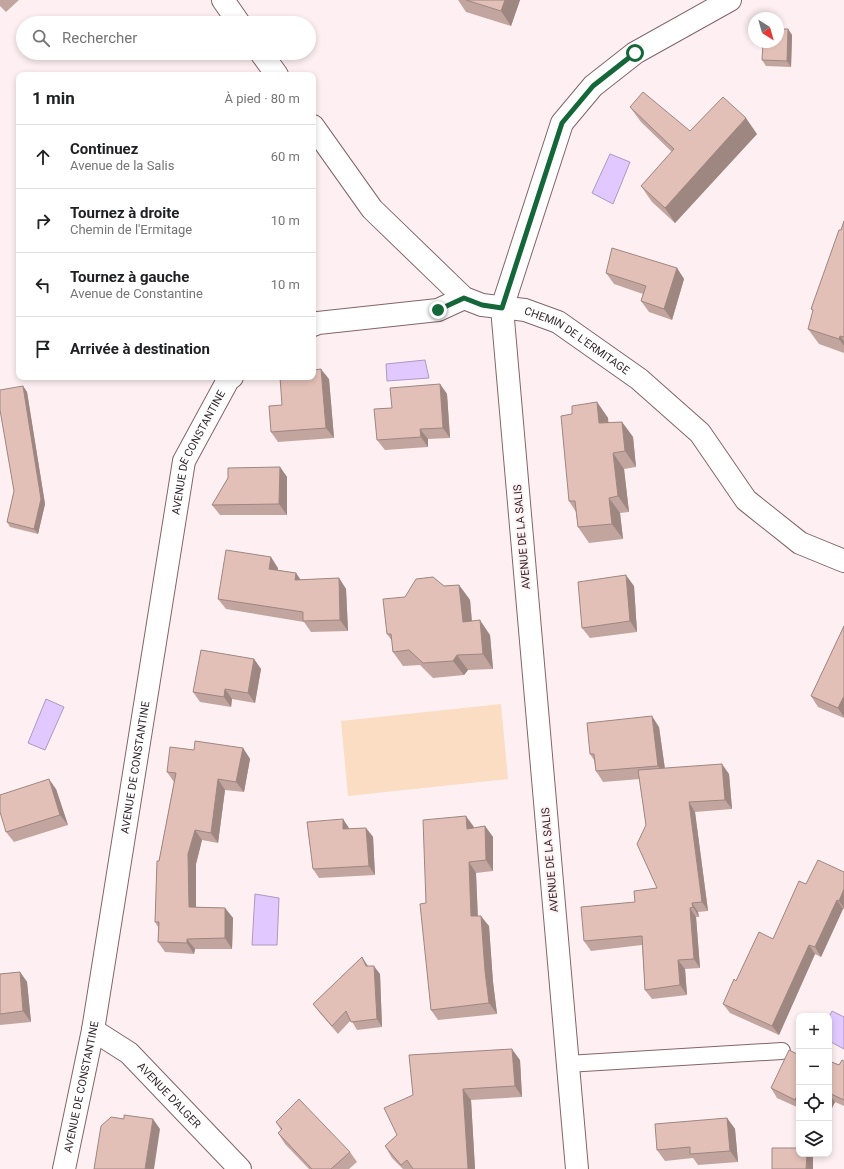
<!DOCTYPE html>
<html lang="fr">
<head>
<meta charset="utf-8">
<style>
	body { margin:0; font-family:Roboto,sans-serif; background:#f6f6f6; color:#202124 }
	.controls { position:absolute; right:12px; bottom:12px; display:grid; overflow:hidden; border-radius:8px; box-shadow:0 2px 6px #0003 }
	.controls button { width:36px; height:36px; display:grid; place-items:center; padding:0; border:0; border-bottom:1px solid #e0e0e0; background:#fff; color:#202124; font:20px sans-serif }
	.compass { position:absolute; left:748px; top:12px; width:36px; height:36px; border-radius:50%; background:#fff; box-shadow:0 2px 6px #0003; rotate:143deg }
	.stop { position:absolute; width:12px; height:12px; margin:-9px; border:3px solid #136739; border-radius:50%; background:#fff }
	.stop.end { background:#136739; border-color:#fff; box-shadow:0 1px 4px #0008 }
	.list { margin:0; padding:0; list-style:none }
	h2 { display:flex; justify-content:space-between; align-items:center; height:52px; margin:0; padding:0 16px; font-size:17px }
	h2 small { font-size:13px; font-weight:400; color:#757577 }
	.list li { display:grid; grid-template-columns:26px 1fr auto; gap:12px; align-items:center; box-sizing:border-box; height:64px; padding:0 16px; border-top:1px solid #e0e0e0 }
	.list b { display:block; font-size:15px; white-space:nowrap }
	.list p { margin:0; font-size:13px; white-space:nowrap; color:#757577 }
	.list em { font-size:13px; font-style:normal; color:#757577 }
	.icon { flex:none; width:22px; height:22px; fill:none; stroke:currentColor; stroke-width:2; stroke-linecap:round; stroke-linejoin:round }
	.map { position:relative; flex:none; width:844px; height:1169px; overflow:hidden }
	.search { position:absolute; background:#fff; box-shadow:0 2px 6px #0003; left:16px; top:16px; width:300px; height:44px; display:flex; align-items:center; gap:10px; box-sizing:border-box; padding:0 14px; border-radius:22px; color:#757577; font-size:15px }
	.panel { position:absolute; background:#fff; box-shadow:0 2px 6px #0003; left:16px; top:72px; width:300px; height:308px; border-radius:8px }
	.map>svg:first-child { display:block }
	.green { fill:#faddc2 }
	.water { fill:#e1c9ff; stroke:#ad98bf }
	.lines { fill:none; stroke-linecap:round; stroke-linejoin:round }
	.service-casing { stroke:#83646a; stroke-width:18 }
	.minor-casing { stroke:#83646a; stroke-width:24 }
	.service { stroke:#fff; stroke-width:16 }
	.minor { stroke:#fff; stroke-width:22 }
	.wall { fill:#c2a59e }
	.shaded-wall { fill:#9e8681 }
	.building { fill:#e2c0b8; stroke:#9e8681 }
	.route { stroke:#136739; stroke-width:5 }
	.labels { text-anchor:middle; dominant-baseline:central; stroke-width:3.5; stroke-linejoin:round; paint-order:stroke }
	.street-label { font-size:11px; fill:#34272a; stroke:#fef0f2 }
</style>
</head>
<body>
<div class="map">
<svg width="844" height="1169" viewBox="0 0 844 1169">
	<rect width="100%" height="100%" fill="#fef0f2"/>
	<!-- green -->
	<polygon class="green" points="501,704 508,779 348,796 341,721"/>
	<!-- water -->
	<g class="water">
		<polygon points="610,154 630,162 613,204 592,193"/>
		<polygon points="425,360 429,378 387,381 386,364"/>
		<polygon points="46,699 64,707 45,750 28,743"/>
		<polygon points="255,894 279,898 277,945 252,945"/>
		<polygon points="832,1011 844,1017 844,1049 829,1041 829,1017"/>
	</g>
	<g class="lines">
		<!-- service casing -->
		<g class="service-casing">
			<polyline id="service" points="567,1064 782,1051"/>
		</g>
		<!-- minor casing -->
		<g class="minor-casing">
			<g id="minor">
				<polyline points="223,0 239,23"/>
				<polyline points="261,53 277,75"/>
				<path id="s1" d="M313 126 372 209 464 298 482 305 525 310 558 322 639 379 700 433 746 500 800 543 844 561"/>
				<polyline points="313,325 318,323 438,310 464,298"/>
				<path id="s2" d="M93 1030 129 1053 240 1169"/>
				<path id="s3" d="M64 1169 93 1030 184 461 228 380 232 377"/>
				<polyline points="577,1169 502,308 562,123 593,86 635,53 730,0"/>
			</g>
		</g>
		<!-- service -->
		<use href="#service" class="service"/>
		<!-- minor -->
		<use href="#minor" class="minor"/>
	</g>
	<!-- wall -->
	<g class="wall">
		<polygon points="0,0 19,0 6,12 0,6"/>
		<polygon points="458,0 520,0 511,26 466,12"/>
		<polygon points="788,29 792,35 791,67 766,66 762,60"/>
		<polygon points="630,107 690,131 757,134 675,223 652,202 641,186 672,152 641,122"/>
		<polygon points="844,221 844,353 819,344 808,329 813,311 811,309 841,230"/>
		<polygon points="677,268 684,279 672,320 649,312 641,301 643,294 614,284 606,273"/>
		<polygon points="329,379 334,438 278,442 271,432 282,405"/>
		<polygon points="440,384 447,394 450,438 428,439 428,447 385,450 377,440 392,408"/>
		<polygon points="23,386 27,392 45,504 38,534 10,527 7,522 14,491"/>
		<polygon points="597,402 608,418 608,423 622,422 633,437 636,467 624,469 629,512 620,513 623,539 589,543 578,527 576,512 569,501 572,414"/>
		<polygon points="280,467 287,477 287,515 220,515 212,505 228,478"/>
		<polygon points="278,568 278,570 296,573 301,580 339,578 346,589 348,631 311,632 304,622 226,609 218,599"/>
		<polygon points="459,585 470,600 472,621 490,635 493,669 468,670 464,675 433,678 420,665 403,666 393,652 392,641 387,634 405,597 444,586"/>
		<polygon points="634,586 637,632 590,638 582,628"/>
		<polygon points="844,626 844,718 818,707 811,696"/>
		<polygon points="254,659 261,669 255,703 232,699 231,707 200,702 193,692"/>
		<polygon points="659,727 665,769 729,774 732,809 695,812 708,911 698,912 699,917 696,917 700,968 685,969 687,995 652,999 645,990 642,945 591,951 584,941 635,902 657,888 646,825 640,779 603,782 596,771 594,760 590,754"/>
		<polygon points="243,748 250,759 244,792 225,790 218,843 202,840 196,864 196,907 225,908 233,918 232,949 195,949 194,954 165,952 158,942 158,927 155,922 159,861 174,782 167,772 194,750"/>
		<polygon points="56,789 68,825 14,842 6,832"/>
		<polygon points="343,819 349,829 366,828 373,837 375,875 319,878 313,869"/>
		<polygon points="485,826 493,837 493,871 476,873 478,916 489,926 493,982 497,1014 438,1020 431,1010 426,903 474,827 474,828"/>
		<polygon points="844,872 844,909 843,909 821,957 815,954 779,1035 730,1013 723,1004 736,981 773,939 806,884"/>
		<polygon points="362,957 368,966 380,974 382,1027 357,1030 351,1020 338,1034 319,1012 313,1004"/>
		<polygon points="20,972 27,982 31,1022 0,1025 0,974"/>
		<polygon points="799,1055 799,1108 777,1098 771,1088"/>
		<polygon points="520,1060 522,1097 471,1100 475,1169 403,1169 392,1158 385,1146 397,1135 413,1095"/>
		<polygon points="829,1061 839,1065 844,1061 844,1106 835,1102 832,1108 829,1106"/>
		<polygon points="727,1118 735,1129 738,1162 698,1165 693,1158 665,1161 657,1150"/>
		<polygon points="276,1122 350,1152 357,1162 349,1169 309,1169 285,1144 278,1133 281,1130"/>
	</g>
	<!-- shaded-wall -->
	<g class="shaded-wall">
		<polygon points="505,0 520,0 511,26 501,11"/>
		<polygon points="788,29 792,35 791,67 787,61"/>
		<polygon points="746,118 757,134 675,223 665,208"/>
		<polygon points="677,268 684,279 672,320 664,309"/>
		<polygon points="840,336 844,341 844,346 839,339"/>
		<polygon points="321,369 329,379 334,438 326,428"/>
		<polygon points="440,384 447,394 450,438 443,428"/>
		<polygon points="23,386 27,392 45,504 38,534 34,529"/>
		<polygon points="597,402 608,418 610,438 599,423"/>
		<polygon points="622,422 633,437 636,467 625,451"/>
		<polygon points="420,429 428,439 428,447 421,437"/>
		<polygon points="613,453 624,469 629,512 618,496"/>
		<polygon points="280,467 287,477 287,515 279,504"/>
		<polygon points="609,498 620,513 623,539 612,524"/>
		<polygon points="271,557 278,568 276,579 269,569"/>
		<polygon points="296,573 303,584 295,580"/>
		<polygon points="626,575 634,586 637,632 630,621"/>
		<polygon points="339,578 346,589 348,631 340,620"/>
		<polygon points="459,585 470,600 473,636 463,622"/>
		<polygon points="480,620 490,635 493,669 483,654"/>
		<polygon points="457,655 468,670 464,675 453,661"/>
		<polygon points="254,659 261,669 255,703 248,693"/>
		<polygon points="225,689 232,699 231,707 224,697"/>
		<polygon points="844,696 844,717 838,708"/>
		<polygon points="652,716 659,727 666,777 658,766"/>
		<polygon points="243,748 250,759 244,792 236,782"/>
		<polygon points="722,764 729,774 732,809 725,800"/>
		<polygon points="49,779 56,789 68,825 60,815"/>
		<polygon points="218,779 225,790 218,843 211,833"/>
		<polygon points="689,802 695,812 708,911 702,902"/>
		<polygon points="466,816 474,827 475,840 467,829"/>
		<polygon points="343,819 349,828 349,838 343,829"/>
		<polygon points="485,826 493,837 493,871 486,860"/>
		<polygon points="366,828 373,837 375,875 369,866"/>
		<polygon points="195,830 202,840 196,864 196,918 189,907 188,854"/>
		<polygon points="469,862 476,873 478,926 471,916"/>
		<polygon points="844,889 844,908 839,901"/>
		<polygon points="837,900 843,909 821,957 815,947"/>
		<polygon points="692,903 698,912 699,917 693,907"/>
		<polygon points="225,908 233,918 232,949 225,938"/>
		<polygon points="690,908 696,917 700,968 694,959"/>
		<polygon points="481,916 489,926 493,982 497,1014 489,1003 485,971"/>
		<polygon points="187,939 195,949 194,954 187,943"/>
		<polygon points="809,945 815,954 779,1035 772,1026"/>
		<polygon points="362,957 367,965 371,974 366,966"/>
		<polygon points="678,960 685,969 687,995 680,985"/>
		<polygon points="374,966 380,974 382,1027 377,1019"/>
		<polygon points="20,972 27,982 31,1022 23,1011"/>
		<polygon points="512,1049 520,1060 522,1097 515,1086"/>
		<polygon points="463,1089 471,1100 475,1169 468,1169"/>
		<polygon points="799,1091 799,1105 795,1100"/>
		<polygon points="829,1094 835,1102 832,1108 829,1103"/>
		<polygon points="727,1118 735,1129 738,1162 730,1151"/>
		<polygon points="153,1119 160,1129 154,1169 145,1169"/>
		<polygon points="807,1154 811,1154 813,1157 813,1169 806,1169"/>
	</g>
	<!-- building -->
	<g class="building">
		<polygon points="466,0 505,0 501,11"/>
		<polygon points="778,29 788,29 787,61 762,60 763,42 778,42"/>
		<polygon points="643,92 690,131 723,97 746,118 665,208 641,186 674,149 630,107"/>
		<polygon points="844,221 844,337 840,336 839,339 808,329 813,310 811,309 839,230 841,230"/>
		<polygon points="612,248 677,268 664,309 641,301 646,286 606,273"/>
		<polygon points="321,369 326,428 271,432 269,406 282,405 280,377 313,377 313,370"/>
		<polygon points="440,384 443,428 420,429 421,437 377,440 374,409 392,408 390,388"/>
		<polygon points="23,386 41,499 34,529 7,522 14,491 0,410 0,390"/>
		<polygon points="597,402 599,423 622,422 625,451 613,453 618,496 609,498 612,524 578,527 575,501 569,501 561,416 572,414 572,406"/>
		<polygon points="280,467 279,504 212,505 228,478 228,468"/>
		<polygon points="226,550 271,557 269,569 296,573 295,580 339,578 340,620 303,621 303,612 218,599"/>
		<polygon points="626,575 630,621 582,628 578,582"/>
		<polygon points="433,577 444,586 459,585 463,622 480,620 483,654 457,655 453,661 423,663 409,650 393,652 391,634 387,634 383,599 405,597 416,579"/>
		<polygon points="844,626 844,696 838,708 811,696"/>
		<polygon points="201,650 254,659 248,693 225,689 224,697 193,692"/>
		<polygon points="652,716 658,766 596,771 594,754 590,754 587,723"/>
		<polygon points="195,741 243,748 236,782 218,779 211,833 195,830 188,854 189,907 225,908 225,938 187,939 187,943 158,942 159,922 155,922 157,861 159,861 176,773 167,772 170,747 194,750"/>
		<polygon points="722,764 725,800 689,802 702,902 692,903 693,907 690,908 694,959 678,960 680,985 645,990 642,936 584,941 581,907 635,902 634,891 657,888 637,844 646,825 638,770"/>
		<polygon points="49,779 60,815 6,832 0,812 0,795"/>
		<polygon points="466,816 467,829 485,826 486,860 469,862 471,916 481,916 485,971 489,1003 431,1010 420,904 426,903 423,820"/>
		<polygon points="343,819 343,829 366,828 369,866 313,869 307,822"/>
		<polygon points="818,860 844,872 844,889 839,901 837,900 815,947 809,945 772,1026 723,1004 734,979 736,981 759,932 773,939 799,881 806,884"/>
		<polygon points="362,957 366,966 374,966 377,1019 351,1022 346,1011 332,1026 313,1004"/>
		<polygon points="20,972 23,1011 0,1014 0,974"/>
		<polygon points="512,1049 515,1086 463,1089 468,1169 413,1169 407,1160 401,1165 385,1146 397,1135 384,1108 413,1095 409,1055"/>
		<polygon points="789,1050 799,1055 799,1091 795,1100 771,1088"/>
		<polygon points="842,1060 844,1061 844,1100 829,1093 829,1061 839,1065"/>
		<polygon points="299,1099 350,1152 331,1169 312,1169 278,1133 282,1129 276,1122"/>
		<polygon points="124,1115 153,1119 145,1169 94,1169 101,1126 111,1117 124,1119"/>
		<polygon points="727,1118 730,1151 690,1154 690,1147 657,1150 655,1124"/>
		<polygon points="772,1148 799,1148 799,1154 807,1154 806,1169 772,1169"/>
	</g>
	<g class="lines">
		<!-- route -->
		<polyline class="route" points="438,310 464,298 482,305 502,308 562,123 593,86 635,53"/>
	</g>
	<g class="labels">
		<!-- street labels -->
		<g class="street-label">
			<text stroke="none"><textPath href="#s1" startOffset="353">CHEMIN DE L'ERMITAGE</textPath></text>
			<text stroke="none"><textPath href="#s3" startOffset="731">AVENUE DE CONSTANTINE</textPath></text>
			<text transform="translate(522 537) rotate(-95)">AVENUE DE LA SALIS</text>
			<text stroke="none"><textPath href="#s3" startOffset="408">AVENUE DE CONSTANTINE</textPath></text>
			<text transform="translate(550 860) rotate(-95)">AVENUE DE LA SALIS</text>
			<text stroke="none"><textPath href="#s3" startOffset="84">AVENUE DE CONSTANTINE</textPath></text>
			<text stroke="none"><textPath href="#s2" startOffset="101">AVENUE D'ALGER</textPath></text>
		</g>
	</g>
</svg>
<div class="controls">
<button>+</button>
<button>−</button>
<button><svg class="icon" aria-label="locate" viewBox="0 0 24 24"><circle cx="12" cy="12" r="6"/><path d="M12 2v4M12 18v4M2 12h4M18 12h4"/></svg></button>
<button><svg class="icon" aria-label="layers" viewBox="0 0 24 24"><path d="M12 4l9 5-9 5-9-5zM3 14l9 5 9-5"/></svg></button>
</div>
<svg class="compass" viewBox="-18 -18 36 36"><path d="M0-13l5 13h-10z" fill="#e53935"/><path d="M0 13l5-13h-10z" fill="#757577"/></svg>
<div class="stop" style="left:635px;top:53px"></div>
<div class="stop end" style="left:438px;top:310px"></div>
<div class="search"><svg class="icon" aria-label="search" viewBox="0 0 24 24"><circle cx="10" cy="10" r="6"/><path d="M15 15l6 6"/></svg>Rechercher</div>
<section class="panel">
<h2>1 min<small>À pied · 80 m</small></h2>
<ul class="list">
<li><svg class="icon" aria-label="ahead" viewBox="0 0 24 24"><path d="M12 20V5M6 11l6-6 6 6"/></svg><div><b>Continuez</b><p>Avenue de la Salis</p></div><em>60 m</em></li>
<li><svg class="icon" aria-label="right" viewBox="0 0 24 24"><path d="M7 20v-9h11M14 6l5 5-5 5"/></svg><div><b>Tournez à droite</b><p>Chemin de l'Ermitage</p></div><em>10 m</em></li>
<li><svg class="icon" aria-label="left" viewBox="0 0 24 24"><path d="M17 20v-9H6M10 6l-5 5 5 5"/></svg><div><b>Tournez à gauche</b><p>Avenue de Constantine</p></div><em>10 m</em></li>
<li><svg class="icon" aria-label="arrive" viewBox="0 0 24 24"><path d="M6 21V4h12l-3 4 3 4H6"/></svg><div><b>Arrivée à destination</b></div></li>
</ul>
</section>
</div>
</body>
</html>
